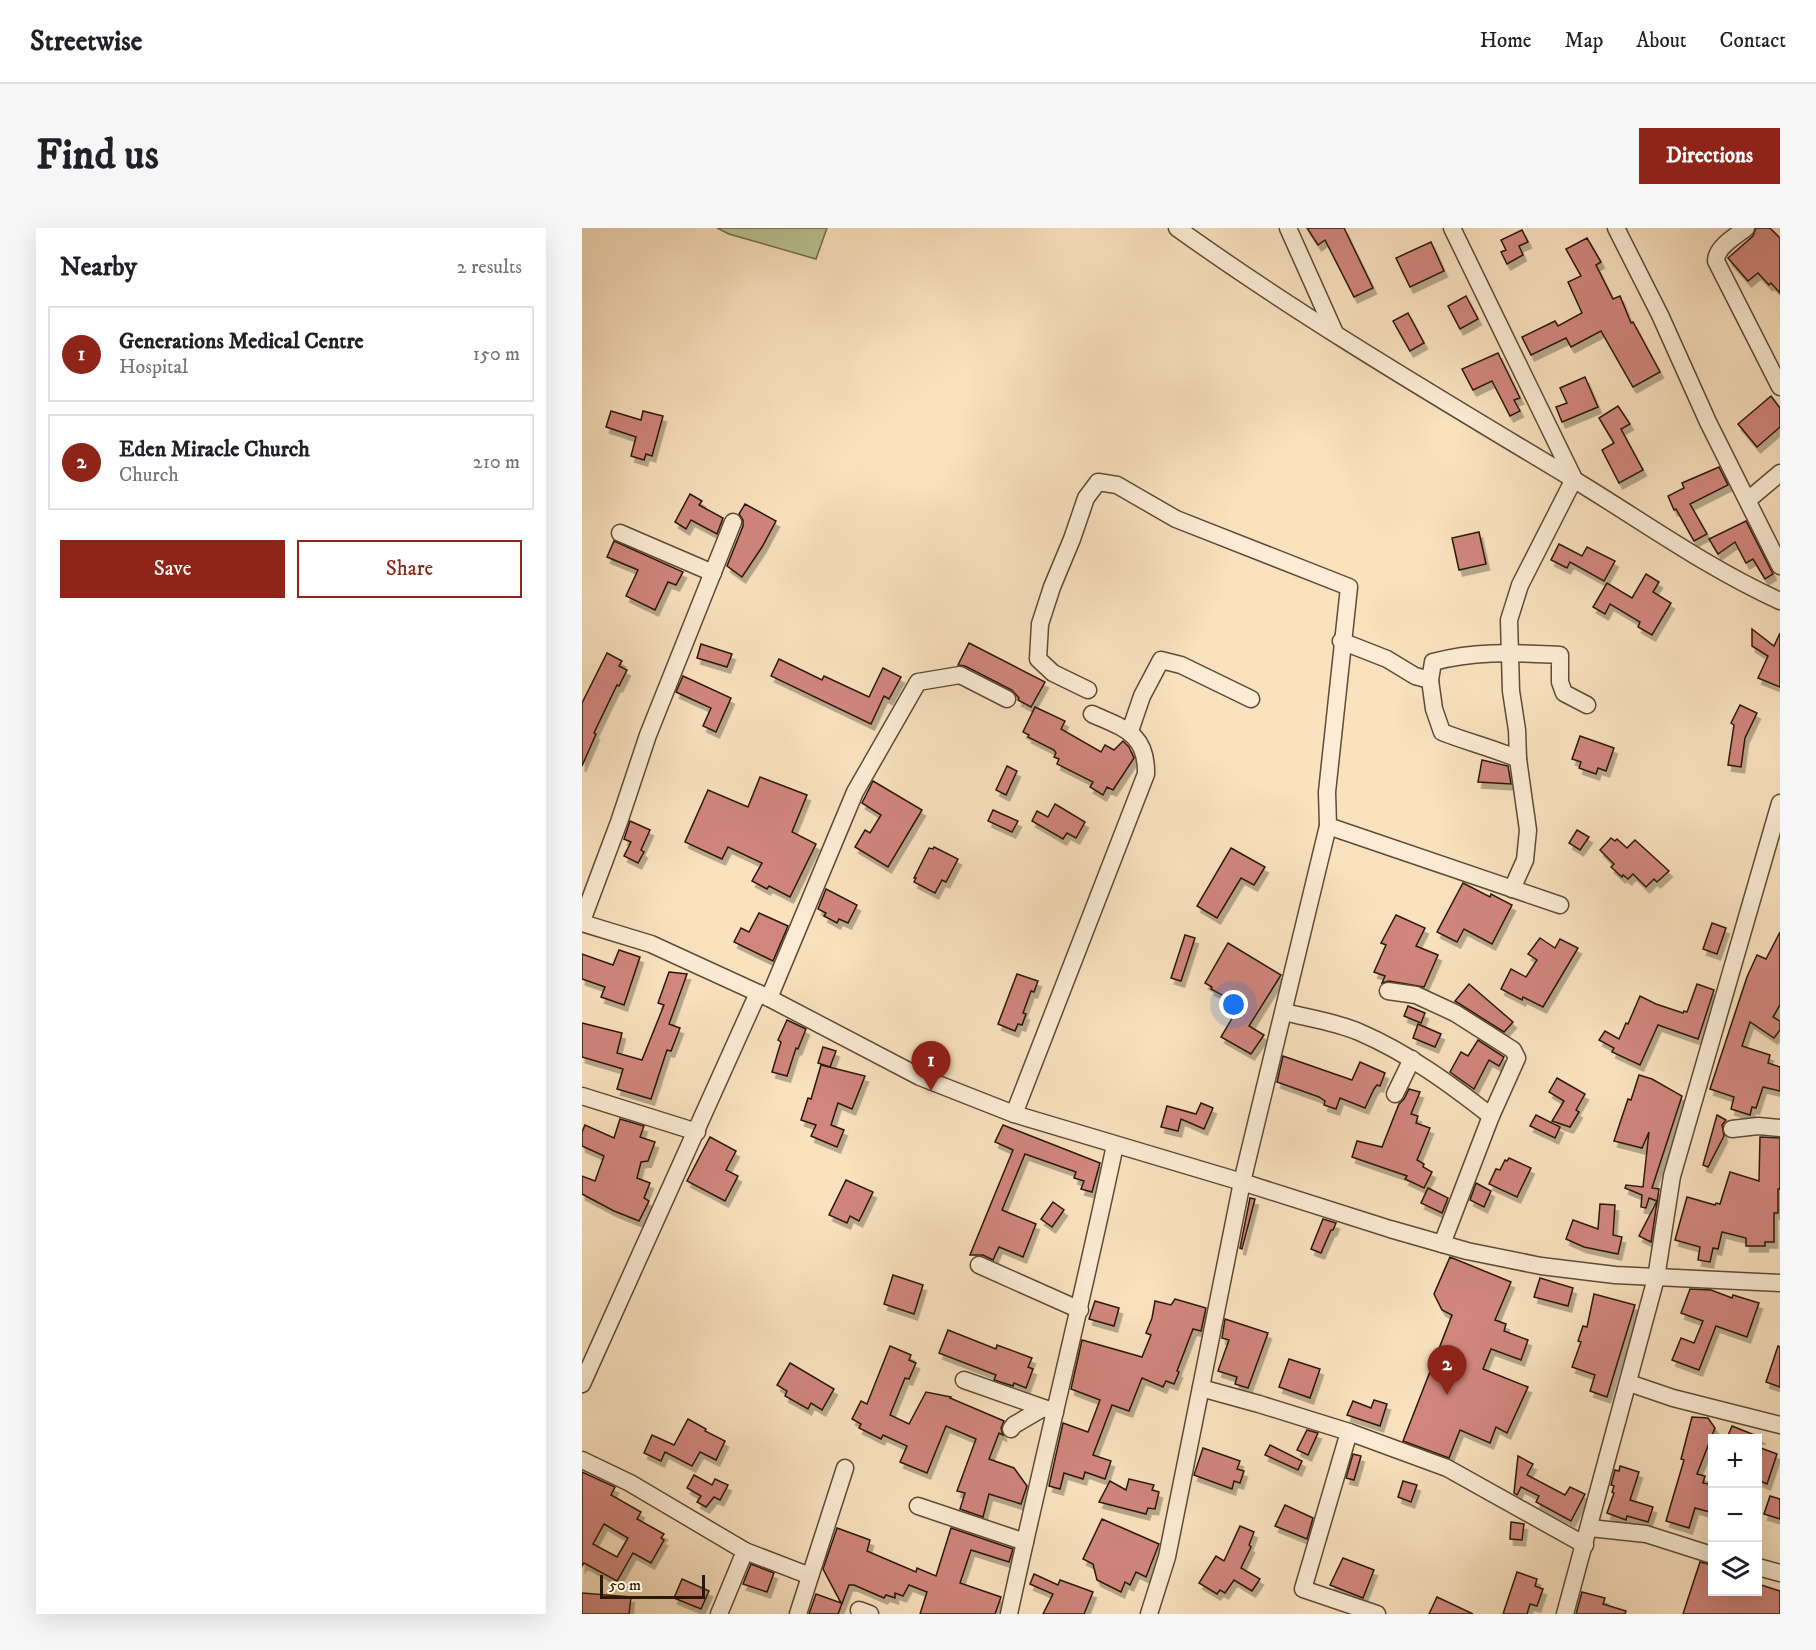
<!DOCTYPE html>
<html lang="en">
<head>
<meta charset="utf-8">
<style>
	body { margin:0; font-family:"IM FELL DW Pica",serif; background:#f6f6f6; color:#202124 }
	.controls { position:absolute; right:18px; bottom:18px; display:grid; overflow:hidden; border-radius:0px; box-shadow:0 6px 24px #0002 }
	.controls button { width:54px; height:54px; display:grid; place-items:center; padding:0; border:0; border-bottom:2px solid #e0e0e0; background:#fff; color:#202124; font:30px sans-serif }
	.scale { position:absolute; left:18px; bottom:15px; width:105px; box-sizing:border-box; padding-left:6px; border:3px solid #2b1908; border-top:0; font-size:16px; line-height:21px; white-space:nowrap; color:#2b1908; -webkit-text-stroke:4px #fcecd5; paint-order:stroke }
	.you { position:absolute; left:652px; top:777px; width:21px; height:21px; margin:-15px; border:4px solid #fff; border-radius:50%; background:#1a73e8; box-shadow:0 0 0 9px #1a73e833 }
	.badge { display:grid; place-items:center; width:39px; height:39px; border-radius:50%; background:#8f2418; color:#fff; font-size:20px; font-weight:700 }
	.pin { position:absolute; translate:-50% -50px; filter:drop-shadow(0 2px 3px #0008) }
	.pin::after { content:''; position:absolute; top:32px; width:21px; height:18px; background:inherit; clip-path:polygon(0 0,100% 0,50% 100%) }
	.list { margin:0; padding:0; list-style:none }
	h2 { display:flex; justify-content:space-between; align-items:center; height:78px; margin:0; padding:0 24px; font-size:26px }
	h2 small { font-size:20px; font-weight:400; color:#757577 }
	.list li { display:grid; grid-template-columns:39px 1fr auto; gap:18px; align-items:center; box-sizing:border-box; height:96px; margin:0 12px 12px; padding:0 12px; border:2px solid #e0e0e0; border-radius:0px }
	.list b { display:block; font-size:22px; white-space:nowrap }
	.list p { margin:0; font-size:20px; white-space:nowrap; color:#757577 }
	.list em { font-size:20px; font-style:normal; color:#757577 }
	.actions { display:flex; gap:12px; padding:18px 24px }
	.actions a { flex:1; padding:14px 0; border:2px solid #8f2418; border-radius:0px; text-align:center; font-size:21px; color:#8f2418 }
	.actions .main { background:#8f2418; color:#fff }
	.icon { flex:none; width:33px; height:33px; fill:none; stroke:currentColor; stroke-width:2; stroke-linecap:round; stroke-linejoin:round }
	.map { position:relative; flex:none; width:1198px; height:1386px; overflow:hidden; border-radius:0px }
	header { display:flex; align-items:center; gap:36px; box-sizing:border-box; height:84px; padding:0 30px; background:#fff; border-bottom:2px solid #e0e0e0 }
	header strong { font-size:28px }
	nav { display:flex; gap:33px; margin-inline-start:auto; font-size:21px }
	.intro { display:flex; align-items:center; justify-content:space-between; box-sizing:border-box; height:144px; padding:0 36px }
	h1 { margin:0; font-size:42px }
	.button { padding:15px 27px; border-radius:0px; background:#8f2418; color:#fff; font-size:21px; font-weight:700 }
	main { display:flex; gap:36px; padding:0 36px }
	aside { flex:1; background:#fff; border-radius:0px; box-shadow:0 6px 24px #0002 }
	.map>svg:first-child { display:block }
	.green { fill:#bbc494; stroke:#736e4e; stroke-width:1.5 }
	.building { fill:#d1867d; stroke:#2b1908; stroke-width:1.5; fill-rule:evenodd; filter:url(#shadow) }
	.lines { fill:none; stroke-linecap:round; stroke-linejoin:round }
	.minor-casing { stroke:#5f4b36; stroke-width:19 }
	.minor { stroke:#fcecd5; stroke-width:16 }
</style>
</head>
<body>
<header>
<strong>Streetwise</strong>
<nav><a>Home</a><a>Map</a><a>About</a><a>Contact</a></nav>
</header>
<div class="intro"><h1>Find us</h1><a class="button">Directions</a></div>
<main>
<aside>
<h2>Nearby<small>2 results</small></h2>
<ul class="list">
<li><span class="badge">1</span><div><b>Generations Medical Centre</b><p>Hospital</p></div><em>150 m</em></li>
<li><span class="badge">2</span><div><b>Eden Miracle Church</b><p>Church</p></div><em>210 m</em></li>
</ul>
<div class="actions"><a class="main">Save</a><a>Share</a></div>
</aside>
<div class="map">
<svg width="1198" height="1386" viewBox="0 0 1198 1386">
	<defs>
		<filter id="shadow"><feDropShadow dx="3.5" dy="6" stdDeviation="0" flood-color="#0004"/></filter>
	</defs>
	<rect width="100%" height="100%" fill="#fae2bf"/>
	<filter id="stains"><feTurbulence type="fractalNoise" baseFrequency=".00333" numOctaves="4"/><feColorMatrix values="0 0 0 0 .2 0 0 0 0 .09 0 0 0 0 .02 0 0 0 .5 -.17"/></filter>
	<radialGradient id="worn" r=".72"><stop offset=".6" stop-color="#630" stop-opacity="0"/><stop offset="1" stop-color="#630" stop-opacity=".3"/></radialGradient>
	<!-- green -->
	<polygon class="green" points="135,0 245,0 234,31 147,6"/>
	<!-- building -->
	<g class="building">
		<polygon points="725,0 762,0 791,60 772,69 743,12 736,17"/>
		<polygon points="1174,0 1188,0 1198,10 1198,65 1189,55 1187,57 1176,45 1166,53 1146,30 1171,8"/>
		<polygon points="940,2 946,14 937,18 941,27 925,36 919,24 924,22 919,12"/>
		<polygon points="1005,10 1019,34 1014,37 1031,71 1038,68 1049,95 1051,94 1078,144 1051,159 1019,103 989,119 984,110 949,127 940,109 973,93 976,98 1000,85 986,54 999,48 984,21"/>
		<polygon points="849,14 862,43 828,59 814,30"/>
		<polygon points="884,68 896,91 878,101 866,78"/>
		<polygon points="826,85 842,115 828,123 811,93"/>
		<polygon points="916,125 938,170 932,172 938,183 928,188 910,153 891,162 880,141"/>
		<polygon points="1003,149 1016,179 980,194 974,179 985,175 978,160"/>
		<polygon points="1189,168 1198,180 1198,199 1175,219 1156,196"/>
		<polygon points="1036,178 1048,196 1039,201 1061,242 1037,255 1020,222 1032,215 1017,190"/>
		<polygon points="29,183 59,192 61,183 81,188 70,228 64,226 62,232 49,228 54,209 24,199"/>
		<polygon points="1137,239 1146,257 1108,276 1125,306 1112,313 1094,281 1092,282 1086,268 1102,260 1100,255"/>
		<polygon points="108,266 120,273 117,277 141,290 135,306 109,292 104,301 93,294"/>
		<polygon points="163,276 194,293 180,319 160,349 145,338 161,298 161,292 157,286"/>
		<polygon points="1164,293 1191,346 1183,351 1171,331 1164,335 1153,314 1136,326 1127,311"/>
		<polygon points="897,304 904,336 877,342 870,310"/>
		<polygon points="32,313 101,344 94,357 86,354 73,382 44,368 56,342 25,329"/>
		<polygon points="977,316 1000,328 1005,319 1033,333 1022,353 988,334 985,340 969,332"/>
		<polygon points="1064,346 1077,354 1071,364 1089,375 1070,407 1056,399 1058,394 1028,376 1023,386 1011,379 1025,355 1050,370"/>
		<polygon points="1170,401 1192,418 1198,405 1198,459 1176,450 1186,428 1170,418"/>
		<polygon points="387,415 463,454 449,479 436,472 437,470 430,462 383,438 376,437"/>
		<polygon points="119,416 150,426 145,439 115,430"/>
		<polygon points="25,425 40,433 37,438 45,442 37,458 35,457 12,505 14,506 0,538 0,475"/>
		<polygon points="197,431 240,452 242,448 287,469 301,440 319,449 307,471 302,468 289,496 189,448"/>
		<polygon points="101,448 149,470 134,504 121,498 129,480 94,464"/>
		<polygon points="1158,477 1175,485 1163,510 1159,539 1146,537 1152,497 1149,495"/>
		<polygon points="453,479 483,493 479,501 519,524 523,517 532,522 541,513 547,519 552,530 531,562 525,559 521,567 508,559 511,554 475,536 477,531 472,529 474,525 472,522 446,509 447,507 441,504"/>
		<polygon points="998,508 1032,520 1024,543 1016,540 1014,546 997,540 999,534 990,531"/>
		<polygon points="900,532 926,538 929,556 896,554"/>
		<polygon points="425,538 435,543 424,567 414,562"/>
		<polygon points="178,549 225,567 210,604 234,616 208,669 187,658 185,661 170,653 180,635 146,619 140,631 103,614 126,562 166,579"/>
		<polygon points="291,553 340,582 306,639 273,619 283,602 288,605 299,587 280,575"/>
		<polygon points="473,576 503,594 494,610 485,605 481,611 450,593 455,583 466,589"/>
		<polygon points="411,582 436,593 430,604 406,593"/>
		<polygon points="48,593 68,602 59,622 62,624 56,635 42,628 49,614 42,611"/>
		<polygon points="995,602 1007,609 998,622 987,615"/>
		<polygon points="1029,610 1033,613 1035,611 1045,620 1053,612 1087,643 1075,654 1072,651 1064,659 1051,646 1046,651 1041,647 1040,649 1029,639 1032,636 1018,622"/>
		<polygon points="352,619 376,631 364,654 360,652 353,665 332,654 334,650 332,650 347,620 351,621"/>
		<polygon points="649,620 683,639 672,657 659,650 635,690 615,678"/>
		<polygon points="881,655 908,669 909,666 930,677 910,716 882,701 875,714 855,704"/>
		<polygon points="244,661 275,677 266,695 257,691 255,695 242,688 244,685 236,681"/>
		<polygon points="177,685 206,698 191,733 152,714 159,700 167,704"/>
		<polygon points="814,687 843,700 834,718 856,727 842,759 807,753 800,755 803,748 792,744 804,717 799,715"/>
		<polygon points="1130,695 1144,700 1135,726 1121,721"/>
		<polygon points="1198,704 1198,777 1191,789 1198,793 1198,802 1192,810 1168,794 1160,818 1188,827 1186,835 1198,839 1198,863 1181,859 1174,880 1170,879 1168,887 1149,881 1152,869 1128,861 1165,749 1175,727 1184,731"/>
		<polygon points="603,707 613,710 599,753 589,750"/>
		<polygon points="958,710 973,720 978,711 996,720 961,779 941,769 940,772 919,761 929,741 944,749 955,732 946,726"/>
		<polygon points="646,715 699,747 667,798 682,807 669,826 639,809 658,777 629,761 630,759 623,755"/>
		<polygon points="37,722 58,729 42,777 19,769 23,759 0,751 0,726 31,737"/>
		<polygon points="87,744 105,746 87,796 98,800 89,823 85,822 69,871 35,861 41,841 0,829 0,795 40,805 35,825 60,832 82,777 76,775"/>
		<polygon points="435,746 456,753 452,764 449,763 441,785 444,786 440,797 436,796 433,803 416,796"/>
		<polygon points="887,756 931,794 922,804 873,773"/>
		<polygon points="1115,756 1132,762 1116,811 1076,797 1058,837 1030,824 1032,820 1017,812 1023,803 1037,811 1044,795 1046,796 1058,768 1074,776 1101,785 1102,783 1105,784"/>
		<polygon points="826,778 843,785 839,795 822,788"/>
		<polygon points="205,792 224,801 216,821 214,820 205,848 190,844 199,814 196,812"/>
		<polygon points="836,796 859,806 853,819 831,810"/>
		<polygon points="896,812 922,829 917,838 907,832 892,861 868,844 879,824 886,828"/>
		<polygon points="241,819 254,823 248,839 236,835"/>
		<polygon points="701,828 770,852 778,834 803,845 798,858 795,857 792,861 783,880 758,870 754,881 742,877 743,873 737,869 695,854"/>
		<polygon points="239,837 283,848 270,881 256,875 249,897 262,902 255,919 229,908 234,897 219,892 226,870 229,871"/>
		<polygon points="1057,847 1070,851 1100,868 1070,960 1077,961 1069,1014 1057,1008 1075,973 1067,970 1064,980 1059,979 1060,967 1043,960 1044,957 1061,959 1067,904 1060,920 1032,913 1046,871 1049,872"/>
		<polygon points="975,850 1003,866 994,882 997,884 988,899 970,893 982,873 967,864"/>
		<polygon points="827,861 838,864 829,886 836,888 834,895 848,900 835,932 842,936 841,939 850,944 842,960 823,951 825,948 770,929 775,913 800,919 817,876 822,871"/>
		<polygon points="619,875 631,880 622,901 599,891 596,903 579,899 585,878 614,886"/>
		<polygon points="954,887 978,899 973,910 948,898"/>
		<polygon points="1135,887 1144,892 1140,897 1142,908 1126,939 1121,937"/>
		<polygon points="38,891 62,898 58,909 73,914 66,933 59,934 55,950 68,955 62,970 67,973 57,993 32,983 0,966 0,948 13,953 22,928 0,918 0,904 3,897 32,910"/>
		<polygon points="421,897 518,935 510,964 499,961 502,953 492,950 494,944 443,926 420,982 454,996 441,1029 417,1019 411,1032 401,1027 388,1027 431,922 413,914"/>
		<polygon points="128,909 154,923 144,942 156,948 143,973 105,953"/>
		<polygon points="1178,909 1198,910 1198,961 1196,961 1196,985 1192,985 1192,1014 1183,1014 1183,1018 1164,1018 1164,1010 1140,1004 1136,1021 1131,1020 1128,1034 1116,1032 1118,1019 1093,1012 1105,969 1133,977 1134,975 1138,976 1148,944 1177,953"/>
		<polygon points="927,930 949,940 935,969 907,956 914,941 918,942 923,932 925,933"/>
		<polygon points="264,952 291,964 277,993 268,988 265,995 247,987"/>
		<polygon points="894,955 909,963 902,979 888,972"/>
		<polygon points="846,960 866,970 860,985 839,975"/>
		<polygon points="668,970 673,971 660,1021 658,1020"/>
		<polygon points="471,974 482,982 470,999 459,991"/>
		<polygon points="1018,976 1033,977 1031,1007 1040,1009 1036,1026 1002,1019 984,1011 991,992 1016,1001"/>
		<polygon points="741,991 754,995 751,1002 749,1002 739,1025 729,1021"/>
		<polygon points="868,1029 929,1054 913,1092 924,1096 922,1103 946,1112 939,1132 909,1121 901,1141 946,1159 925,1205 914,1199 908,1215 878,1202 867,1230 821,1213 870,1087 860,1082 852,1066"/>
		<polygon points="311,1047 341,1057 332,1086 302,1076"/>
		<polygon points="958,1050 991,1060 986,1078 952,1069"/>
		<polygon points="1108,1061 1129,1062 1150,1070 1151,1067 1177,1075 1165,1109 1134,1098 1117,1142 1090,1132 1099,1110 1112,1115 1121,1093 1099,1085"/>
		<polygon points="1012,1066 1053,1077 1025,1169 1008,1163 1013,1147 990,1139 999,1114 996,1113 1001,1098 1005,1099"/>
		<polygon points="593,1071 624,1080 619,1103 611,1101 595,1143 597,1144 592,1156 584,1153 581,1159 560,1150 547,1183 530,1177 511,1227 529,1233 523,1251 503,1244 501,1251 482,1245 478,1261 467,1258 481,1195 506,1204 518,1172 489,1161 500,1112 560,1129 569,1107 564,1105 570,1090 573,1073 589,1077"/>
		<polygon points="513,1073 537,1080 532,1098 507,1091"/>
		<polygon points="643,1091 686,1105 666,1160 653,1156 655,1149 636,1143 647,1112 640,1110"/>
		<polygon points="366,1102 414,1121 415,1117 450,1130 446,1139 451,1141 444,1160 432,1155 431,1158 412,1152 414,1147 357,1125"/>
		<polygon points="308,1118 329,1127 327,1132 334,1135 327,1151 323,1150 308,1187 327,1196 344,1164 369,1169 368,1170 422,1193 419,1200 421,1207 417,1205 407,1231 432,1240 445,1258 439,1276 407,1266 401,1289 378,1281 383,1265 375,1263 394,1211 364,1198 345,1245 318,1234 325,1218 301,1207 299,1211 277,1200 279,1196 270,1191 279,1173 285,1176"/>
		<polygon points="1196,1118 1198,1119 1198,1159 1184,1154"/>
		<polygon points="707,1131 738,1141 728,1170 697,1159"/>
		<polygon points="208,1135 252,1161 240,1182 229,1175 226,1181 203,1168 205,1163 195,1157"/>
		<polygon points="792,1172 805,1176 798,1198 765,1187 771,1173 789,1180"/>
		<polygon points="1110,1189 1126,1190 1133,1200 1115,1246 1123,1248 1121,1255 1131,1257 1131,1285 1113,1280 1107,1300 1084,1293 1102,1232 1099,1231"/>
		<polygon points="106,1191 124,1201 123,1203 143,1213 134,1232 118,1224 110,1238 83,1224 79,1233 62,1225 70,1207 92,1217"/>
		<polygon points="1150,1198 1180,1210 1145,1210"/>
		<polygon points="725,1202 736,1205 726,1227 715,1222"/>
		<polygon points="688,1217 720,1233 716,1242 683,1227"/>
		<polygon points="1176,1219 1195,1226 1185,1256 1176,1252"/>
		<polygon points="621,1220 658,1233 655,1241 662,1243 658,1255 652,1253 650,1261 612,1247"/>
		<polygon points="771,1226 779,1228 772,1252 764,1250"/>
		<polygon points="936,1228 951,1236 945,1247 983,1267 988,1259 1003,1266 989,1293 954,1274 957,1268 939,1259 935,1267 932,1265"/>
		<polygon points="1038,1238 1057,1244 1048,1272 1071,1279 1066,1294 1045,1288 1044,1292 1025,1285 1032,1265 1030,1264 1032,1258 1029,1257 1033,1242 1037,1243"/>
		<path d="M0 1244 33 1259 29 1267 59 1284 55 1291 82 1306 79 1310 82 1312 69 1335 51 1325 35 1353 2 1335 0 1338ZM22 1296 46 1310 35 1329 11 1316Z"/>
		<polygon points="112,1247 130,1257 133,1251 146,1257 138,1272 132,1269 124,1279 115,1274 119,1268 105,1260"/>
		<polygon points="547,1251 572,1257 570,1262 577,1264 573,1281 566,1280 564,1286 517,1274 528,1253 544,1262"/>
		<polygon points="821,1253 835,1257 829,1274 816,1269"/>
		<polygon points="1188,1268 1198,1271 1198,1291 1182,1286"/>
		<polygon points="703,1277 731,1290 725,1311 693,1298"/>
		<polygon points="520,1291 577,1316 564,1349 554,1344 548,1357 543,1354 539,1364 515,1352 511,1336 501,1331"/>
		<polygon points="929,1294 942,1296 940,1312 928,1311"/>
		<polygon points="658,1298 672,1304 667,1317 669,1319 659,1340 678,1351 670,1363 652,1352 643,1365 638,1362 635,1366 617,1355 634,1328 642,1333"/>
		<polygon points="255,1300 288,1312 285,1323 334,1344 335,1340 354,1348 369,1300 431,1321 427,1334 389,1322 378,1355 419,1369 413,1386 338,1386 345,1364 327,1357 321,1368 313,1365 313,1370 304,1367 302,1370 272,1357 267,1357 256,1386 227,1386 234,1366 259,1375 241,1341"/>
		<polygon points="761,1330 792,1342 781,1370 748,1357"/>
		<polygon points="1118,1334 1131,1337 1131,1364 1176,1364 1176,1356 1198,1363 1198,1386 1101,1386"/>
		<polygon points="169,1336 192,1345 185,1364 161,1356"/>
		<polygon points="935,1344 955,1351 953,1358 961,1361 955,1378 948,1376 945,1386 921,1386"/>
		<polygon points="452,1346 476,1357 478,1352 511,1364 502,1386 461,1386 471,1366 448,1356"/>
		<polygon points="100,1351 127,1363 119,1381 92,1370"/>
		<polygon points="1000,1364 1023,1370 1021,1376 1044,1383 1043,1386 994,1386"/>
		<polygon points="0,1365 49,1369 47,1386 0,1386"/>
		<polygon points="855,1369 891,1386 847,1386"/>
	</g>
	<g class="lines">
		<!-- minor casing -->
		<g class="minor-casing">
			<g id="minor">
				<path d="M595 0C722 91 857 170 991 251 1059 292 1125 340 1198 373"/>
				<polyline points="706,0 753,105"/>
				<polyline points="870,0 992,251 938,357 927,392 929,463 935,502 936,531 946,602 943,632 930,661"/>
				<polyline points="1034,0 1078,87 1126,194 1198,338"/>
				<path d="M1164 0C1154 8 1134 19 1134 33L1198 159"/>
				<polyline points="1166,272 1198,245"/>
				<polyline points="38,305 131,345"/>
				<path d="M759 413 805 431 833 448 848 452 852 481 860 504C885 514 911 520 936 531"/>
				<path d="M848 452 851 434C894 422 934 425 978 427V454L982 465 1005 477"/>
				<polyline points="506,462 471,445 456,431 458,396 470,359 490,311 504,270 516,254 535,257 594,291 767,359 745,564 746,598 660,954 585,1329 567,1386"/>
				<polyline points="548,503 560,468 579,432 599,437 669,471"/>
				<polyline points="746,598 978,677"/>
				<polyline points="0,693 37,594 66,507 151,294"/>
				<polyline points="0,695 69,716 187,770 338,849 432,886 660,954 808,1001 885,1023 959,1038 1033,1047 1198,1055"/>
				<polyline points="806,763 834,767 873,785 931,822 935,830 909,888 860,1016"/>
				<polyline points="187,770 273,564 336,454 378,447 425,471"/>
				<path d="M702 784C726 790 754 794 777 804 826 825 868 856 909 888"/>
				<polyline points="813,866 830,831"/>
				<polyline points="0,868 115,904"/>
				<path d="M432 886 564 546C565 505 541 500 510 486"/>
				<polyline points="1150,901 1176,898 1198,900"/>
				<polyline points="397,1037 498,1082"/>
				<polyline points="382,1152 473,1184"/>
				<polyline points="1047,1155 1091,1170 1198,1197"/>
				<polyline points="0,1156 176,765"/>
				<polyline points="619,1160 677,1176 767,1204 865,1240 1003,1317"/>
				<polyline points="429,1201 432,1197 461,1180"/>
				<polyline points="767,1204 721,1361 795,1386"/>
				<polyline points="0,1232 48,1255 163,1323 228,1348"/>
				<polyline points="336,1278 443,1314"/>
				<polyline points="1008,1300 1064,1306 1130,1327"/>
				<polyline points="1176,1339 1198,1345"/>
				<polyline points="277,1382 288,1386"/>
				<polyline points="137,1386 163,1323"/>
				<polyline points="216,1386 263,1240"/>
				<path d="M427 1386C461 1229 500 1074 533 917"/>
				<polyline points="983,1386 1074,1050 1090,948 1198,575"/>
			</g>
		</g>
		<!-- minor -->
		<use href="#minor" class="minor"/>
	</g>
	<rect width="100%" height="100%" filter="url(#stains)"/>
	<rect width="100%" height="100%" fill="url(#worn)"/>
</svg>
<div class="controls">
<button>+</button>
<button>−</button>
<button><svg class="icon" aria-label="layers" viewBox="0 0 24 24"><path d="M12 4l9 5-9 5-9-5zM3 14l9 5 9-5"/></svg></button>
</div>
<div class="scale">50 m</div>
<div class="you"></div>
<div class="pin badge" style="left:349px;top:863px">1</div>
<div class="pin badge" style="left:865px;top:1167px">2</div>
</div>
</main>
</body>
</html>
